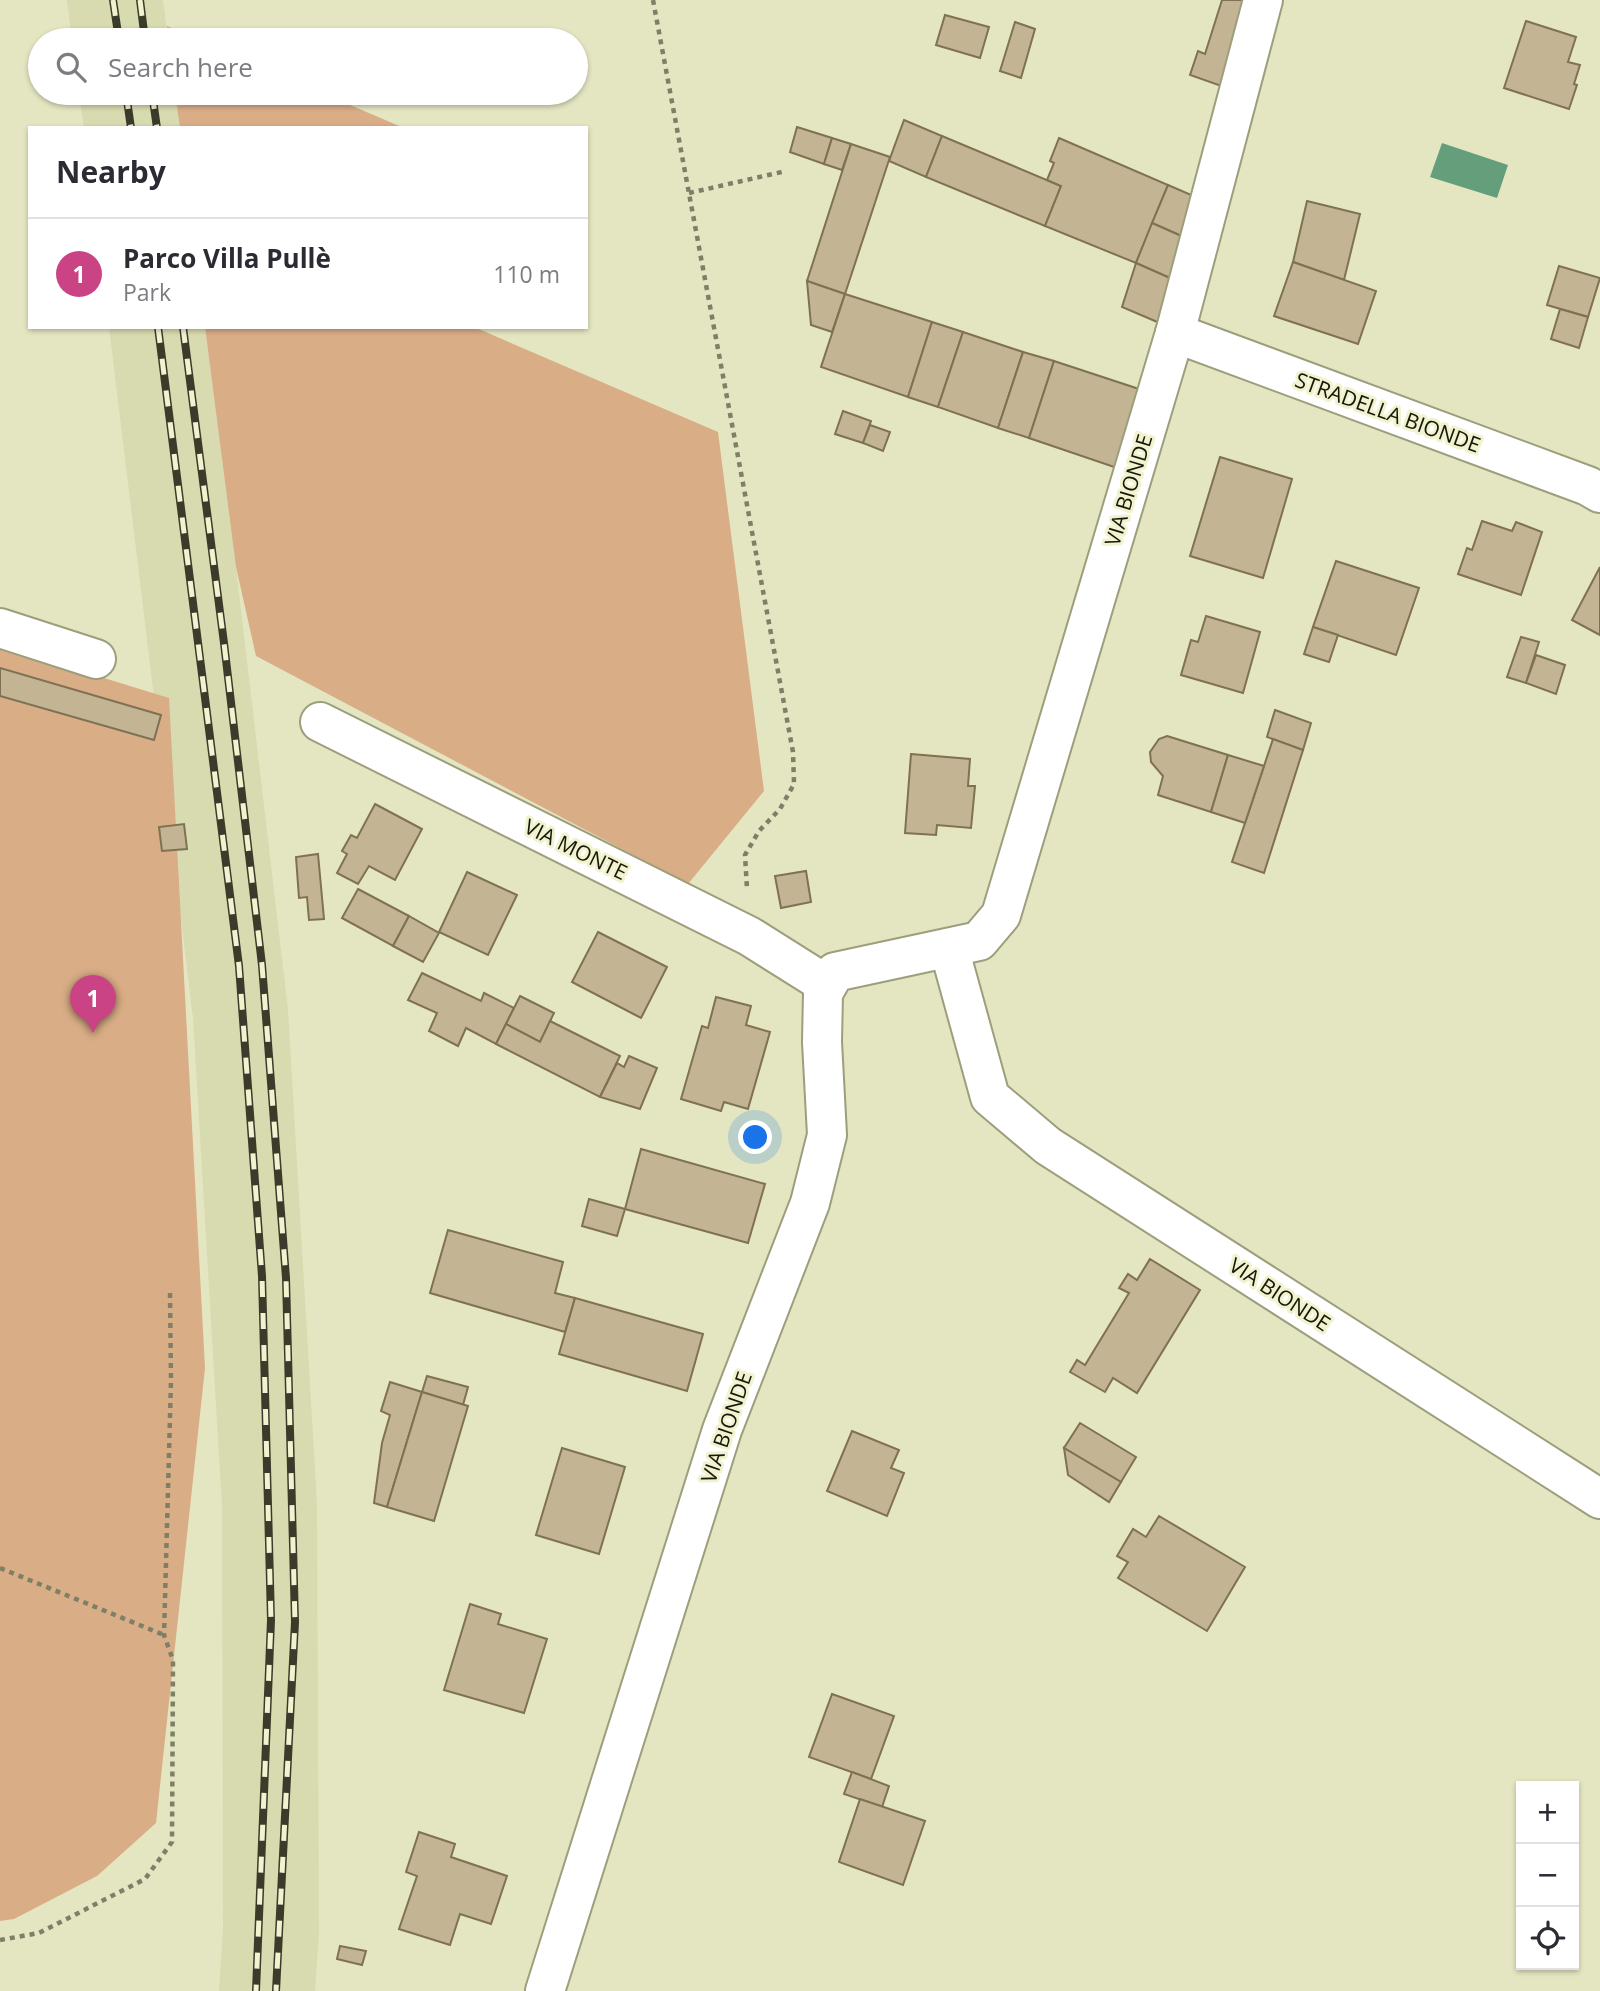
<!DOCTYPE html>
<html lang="en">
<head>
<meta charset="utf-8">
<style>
	body { margin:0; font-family:"Open Sans",sans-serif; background:#f7f7f7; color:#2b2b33 }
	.controls { position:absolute; right:21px; bottom:21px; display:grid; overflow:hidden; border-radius:0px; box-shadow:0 2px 5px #0004 }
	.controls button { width:63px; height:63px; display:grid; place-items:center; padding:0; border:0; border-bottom:2px solid #e1e1e2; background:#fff; color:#2b2b33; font:35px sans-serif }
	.you { position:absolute; left:756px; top:1138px; width:24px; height:24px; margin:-18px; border:5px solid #fff; border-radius:50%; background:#1a73e8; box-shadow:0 0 0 10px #1a73e833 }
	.badge { display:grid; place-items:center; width:46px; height:46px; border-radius:50%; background:#ca4485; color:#fff; font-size:23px; font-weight:700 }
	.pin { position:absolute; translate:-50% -58px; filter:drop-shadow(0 2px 4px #0008) }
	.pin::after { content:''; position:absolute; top:37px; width:24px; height:21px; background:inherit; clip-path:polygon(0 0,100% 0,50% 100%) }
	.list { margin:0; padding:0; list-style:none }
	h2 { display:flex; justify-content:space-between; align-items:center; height:91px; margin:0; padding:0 28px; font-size:30px }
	h2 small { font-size:23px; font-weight:400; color:#7c7c81 }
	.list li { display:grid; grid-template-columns:46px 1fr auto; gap:21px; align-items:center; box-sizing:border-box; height:112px; padding:0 28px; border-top:2px solid #e1e1e2 }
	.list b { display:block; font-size:26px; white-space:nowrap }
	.list p { margin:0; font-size:23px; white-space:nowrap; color:#7c7c81 }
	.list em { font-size:23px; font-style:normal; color:#7c7c81 }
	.icon { flex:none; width:38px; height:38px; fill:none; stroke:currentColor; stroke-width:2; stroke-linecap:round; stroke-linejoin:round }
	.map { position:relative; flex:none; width:1600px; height:1991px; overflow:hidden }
	.search { position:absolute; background:#fff; box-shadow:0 2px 5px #0004; left:28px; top:28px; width:560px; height:77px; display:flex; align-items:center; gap:18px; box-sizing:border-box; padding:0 24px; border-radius:38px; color:#7c7c81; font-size:26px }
	.panel { position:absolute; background:#fff; box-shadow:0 2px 5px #0004; left:28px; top:126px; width:560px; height:203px; border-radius:0px }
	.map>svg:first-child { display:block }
	.built { fill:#d8daaf }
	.green { fill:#d9ad86 }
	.water { fill:#659e7b }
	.building { fill:#c3b494; stroke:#7f7153; stroke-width:2 }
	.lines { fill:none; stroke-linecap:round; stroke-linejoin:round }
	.minor-casing { stroke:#9c9e7c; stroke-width:42 }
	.path { stroke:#7e7f67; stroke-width:4.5; stroke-dasharray:5 5; stroke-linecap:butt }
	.minor { stroke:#fff; stroke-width:38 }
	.rail-casing { stroke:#3b3b2b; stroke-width:8 }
	.rail { stroke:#f1f3cf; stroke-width:5; stroke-dasharray:16; stroke-linecap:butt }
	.labels { text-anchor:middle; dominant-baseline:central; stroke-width:6; stroke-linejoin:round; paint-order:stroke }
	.street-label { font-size:21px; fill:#17170b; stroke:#f1f3cf }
</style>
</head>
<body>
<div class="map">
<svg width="1600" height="1991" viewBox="0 0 1600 1991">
	<rect width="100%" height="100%" fill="#e4e6c2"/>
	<!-- built -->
	<g class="built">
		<polygon points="67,0 163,0 168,40 72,40"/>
		<polygon points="79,93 175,93 180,128 84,128"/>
		<polygon points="109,327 205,327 236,567 288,1010 317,1504 319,1933 315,1991 219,1991 223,1929 222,1506 193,1018"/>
	</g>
	<!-- green -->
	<g class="green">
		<polygon points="167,26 199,40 168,40"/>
		<polygon points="175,93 322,93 404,128 180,128"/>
		<polygon points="205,327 474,327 718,432 764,791 688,884 256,656 236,567"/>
		<polygon points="0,646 169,698 205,1368 156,1823 97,1876 14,1919 0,1921"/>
	</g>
	<!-- water -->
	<polygon class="water" points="1442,143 1508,165 1497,198 1430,177"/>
	<!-- building -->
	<g class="building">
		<polygon points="1222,0 1253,0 1227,88 1190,75 1198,51 1205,54"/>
		<polygon points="945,15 989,27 980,58 936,45"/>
		<polygon points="1526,21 1576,37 1568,62 1580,65 1574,84 1577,85 1569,109 1504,88"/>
		<polygon points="1015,22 1035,29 1021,78 1000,71"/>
		<polygon points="904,120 942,136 926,177 889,161"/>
		<polygon points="797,127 832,138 824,164 790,152"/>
		<polygon points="942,136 1061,186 1045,226 926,177"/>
		<polygon points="832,138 851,144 842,170 824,164"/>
		<polygon points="1059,138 1168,185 1136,263 1045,226 1061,186 1047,180 1054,163 1050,161"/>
		<polygon points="851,144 890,157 845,294 807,281"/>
		<polygon points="1168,185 1196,197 1186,238 1152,223"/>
		<polygon points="1307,201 1360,214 1344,280 1293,262"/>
		<polygon points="1152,223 1186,238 1170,278 1136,263"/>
		<polygon points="1293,262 1376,291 1358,344 1274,316"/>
		<polygon points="1136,263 1170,278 1162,324 1122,307"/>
		<polygon points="1559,266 1600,278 1588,317 1547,305"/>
		<polygon points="807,281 845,294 832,332 811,325"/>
		<polygon points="845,294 932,322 908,397 821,367"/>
		<polygon points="1560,309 1588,317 1579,348 1551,339"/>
		<polygon points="932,322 963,332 938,407 908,397"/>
		<polygon points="963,332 1023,352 998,428 938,407"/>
		<polygon points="1023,352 1054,361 1029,438 998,428"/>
		<polygon points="1054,361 1142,390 1120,469 1029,438"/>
		<polygon points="843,411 871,421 863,443 835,434"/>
		<polygon points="870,425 890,432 883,451 863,443"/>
		<polygon points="1220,457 1292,479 1263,578 1190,556"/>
		<polygon points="1482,521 1512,531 1516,522 1542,532 1521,595 1458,574 1467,548 1472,550"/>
		<polygon points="1336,561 1419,588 1396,655 1313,627"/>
		<polygon points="1600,567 1600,635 1572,620"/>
		<polygon points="1206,616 1260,632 1243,693 1181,675 1191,640 1198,642"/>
		<polygon points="1313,627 1338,635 1329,662 1304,654"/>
		<polygon points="1521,637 1539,642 1526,683 1507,677"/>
		<polygon points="1536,655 1565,665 1556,694 1526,683"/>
		<polygon points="0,668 161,715 154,740 0,696"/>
		<polygon points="1275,710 1311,723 1303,750 1267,737"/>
		<polygon points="1167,736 1228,755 1211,812 1158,795 1163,776 1151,762 1150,752 1159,739"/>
		<polygon points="1273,739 1303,750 1264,873 1232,862"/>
		<polygon points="911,754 970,759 968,786 975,786 971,828 937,825 936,835 905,833"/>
		<polygon points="1228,755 1264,766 1245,823 1211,812"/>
		<polygon points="375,804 422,829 395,880 369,866 358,884 337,873 347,854 342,851 351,835 357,838"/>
		<polygon points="184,824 187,849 162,851 159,827"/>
		<polygon points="318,854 324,919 309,920 307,897 299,898 296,857"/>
		<polygon points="806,871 811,902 781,908 775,876"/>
		<polygon points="467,872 517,895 488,955 439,932"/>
		<polygon points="358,889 409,916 393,946 342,918"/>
		<polygon points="409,916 439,933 423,962 393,946"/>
		<polygon points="598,932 667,967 641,1018 572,982"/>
		<polygon points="422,973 481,1001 484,993 514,1008 496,1044 466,1028 458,1046 429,1031 437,1013 408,1000"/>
		<polygon points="520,996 554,1013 540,1042 506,1024"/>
		<polygon points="716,997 751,1006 746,1025 770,1032 748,1109 724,1102 721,1111 681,1099 702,1026 708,1028"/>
		<polygon points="550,1021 620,1056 600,1097 496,1044 506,1024 540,1042"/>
		<polygon points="629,1056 657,1068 640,1109 600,1097 617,1063 624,1067"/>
		<polygon points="641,1149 765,1184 748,1243 625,1209"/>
		<polygon points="589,1199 625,1209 617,1236 582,1226"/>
		<polygon points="448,1230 563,1262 555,1293 575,1298 565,1332 430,1293"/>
		<polygon points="1150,1259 1200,1290 1137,1393 1113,1378 1105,1392 1070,1372 1077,1360 1085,1365 1129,1293 1119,1288 1128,1274 1137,1280"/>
		<polygon points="575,1298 703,1334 687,1391 559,1354"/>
		<polygon points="427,1376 468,1387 463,1405 422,1392"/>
		<polygon points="390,1382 422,1392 387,1507 374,1503 382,1443 390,1415 381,1411"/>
		<polygon points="422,1392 468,1406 434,1521 387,1507"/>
		<polygon points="1080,1423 1136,1457 1121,1482 1064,1448"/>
		<polygon points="852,1431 899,1450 891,1468 904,1473 887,1516 827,1491"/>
		<polygon points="562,1448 625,1467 599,1554 536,1535"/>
		<polygon points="1064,1448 1121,1482 1109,1502 1068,1475"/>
		<polygon points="1159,1516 1245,1567 1207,1631 1118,1578 1128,1562 1117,1556 1133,1529 1146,1537"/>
		<polygon points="470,1604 501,1614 498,1624 547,1639 524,1713 444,1690"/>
		<polygon points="832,1694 894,1716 871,1779 809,1757"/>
		<polygon points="852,1772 889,1786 882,1807 844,1794"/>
		<polygon points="860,1799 925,1821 903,1885 839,1862"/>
		<polygon points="419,1832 455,1844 451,1857 507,1876 491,1924 460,1914 450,1945 399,1929 417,1876 406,1872"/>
		<polygon points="340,1946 366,1951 362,1965 337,1959"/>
	</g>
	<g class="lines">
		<!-- minor casing -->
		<g class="minor-casing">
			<g id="minor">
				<polyline points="1175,333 1588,486 1600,493"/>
				<polyline points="0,628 96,659"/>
				<polyline points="320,722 749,936 827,985"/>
				<polyline points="949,948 990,1097 1048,1146 1600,1499"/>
				<polyline points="545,1991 722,1430 810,1203 827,1135 822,1042 823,993 835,972 979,941 1001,915 1175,333 1263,0"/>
			</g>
		</g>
		<!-- path -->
		<g class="path">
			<polyline points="653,0 793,752 794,784 780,809 759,831 745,855 747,889"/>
			<polyline points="689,193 786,171"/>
			<polyline points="0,1568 164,1635"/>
			<polyline points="0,1940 39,1933 145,1879 172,1842 173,1660 164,1635 171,1381 170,1293"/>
		</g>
		<!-- minor -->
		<use href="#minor" class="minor"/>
		<!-- rail casing -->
		<g class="rail-casing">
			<g id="rail">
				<polyline points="113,0 119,40"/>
				<polyline points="140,0 145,40"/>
				<polyline points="126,93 131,128"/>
				<polyline points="152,93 157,128"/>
				<polyline points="158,327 239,966 262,1276 271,1620 256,1991"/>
				<polyline points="183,327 224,643 262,965 286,1278 295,1622 276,1991"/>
			</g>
		</g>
		<!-- rail -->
		<use href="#rail" class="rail"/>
	</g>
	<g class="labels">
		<!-- street labels -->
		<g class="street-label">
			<text transform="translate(1388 412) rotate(20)">STRADELLA BIONDE</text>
			<text transform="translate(1128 490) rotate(-73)">VIA BIONDE</text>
			<text transform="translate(576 849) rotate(26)">VIA MONTE</text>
			<text transform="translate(1280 1294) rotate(33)">VIA BIONDE</text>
			<text transform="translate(726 1427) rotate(-71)">VIA BIONDE</text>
		</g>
	</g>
</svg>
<div class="controls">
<button>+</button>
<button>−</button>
<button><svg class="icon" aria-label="locate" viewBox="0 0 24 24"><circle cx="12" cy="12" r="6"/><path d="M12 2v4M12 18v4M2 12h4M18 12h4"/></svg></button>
</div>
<div class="you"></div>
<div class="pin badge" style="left:93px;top:1033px">1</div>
<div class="search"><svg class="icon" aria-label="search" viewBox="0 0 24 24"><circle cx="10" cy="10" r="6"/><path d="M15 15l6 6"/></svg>Search here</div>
<section class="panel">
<h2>Nearby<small></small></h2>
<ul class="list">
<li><span class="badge">1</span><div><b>Parco Villa Pullè</b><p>Park</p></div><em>110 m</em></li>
</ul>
</section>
</div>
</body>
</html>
